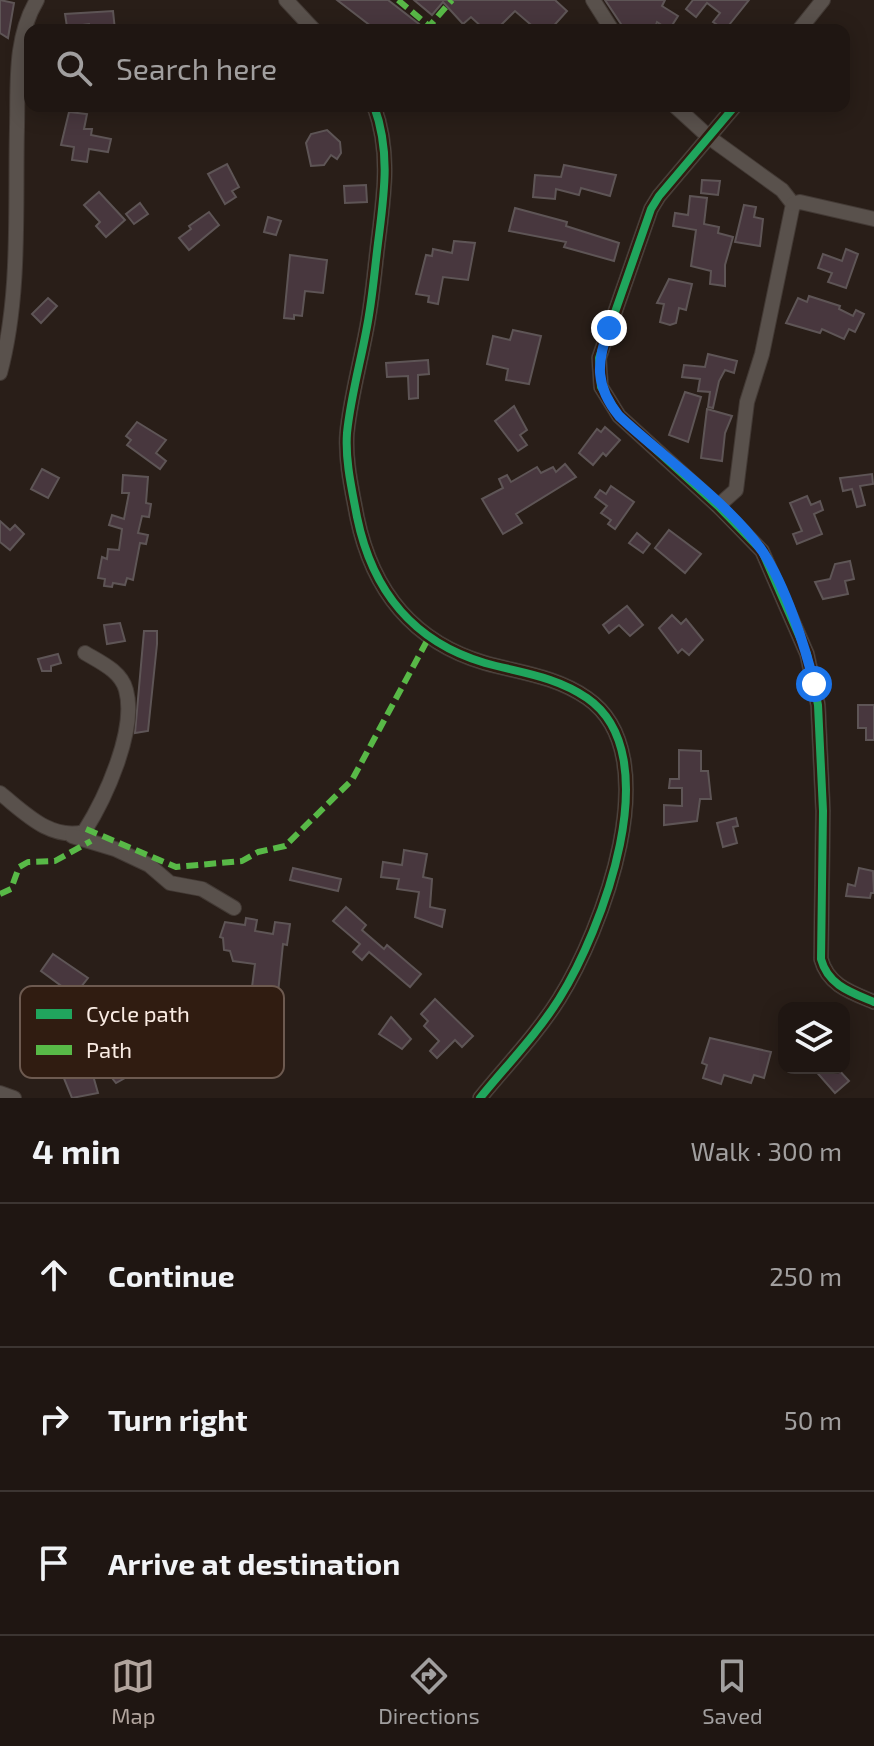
<!DOCTYPE html>
<html lang="en">
<head>
<meta charset="utf-8">
<style>
	body { margin:0; font-family:"Exo 2",sans-serif; background:#2c2320; color:#f1f3f6 }
	.controls { position:absolute; right:24px; bottom:24px; display:grid; overflow:hidden; border-radius:16px; box-shadow:0 4px 20px #0003 }
	.controls button { width:72px; height:72px; display:grid; place-items:center; padding:0; border:0; border-bottom:2px solid #3c3532; background:#1f1612; color:#f1f3f6; font:40px sans-serif }
	.stop { position:absolute; width:24px; height:24px; margin:-18px; border:6px solid #1a73e8; border-radius:50%; background:#fff }
	.stop.end { background:#1a73e8; border-color:#fff; box-shadow:0 2px 8px #0008 }
	.list { margin:0; padding:0; list-style:none }
	h2 { display:flex; justify-content:space-between; align-items:center; height:104px; margin:0; padding:0 32px; font-size:34px }
	h2 small { font-size:26px; font-weight:400; color:#a19f9f }
	.list li { display:grid; grid-template-columns:52px 1fr auto; gap:24px; align-items:center; box-sizing:border-box; height:144px; padding:0 32px; border-top:2px solid #3c3532 }
	.list b { display:block; font-size:30px; white-space:nowrap }
	.list em { font-size:26px; font-style:normal; color:#a19f9f }
	.icon { flex:none; width:44px; height:44px; fill:none; stroke:currentColor; stroke-width:2; stroke-linecap:round; stroke-linejoin:round }
	.map { position:relative; flex:none; width:874px; height:1098px; overflow:hidden }
	.search { position:absolute; background:#1f1612; box-shadow:0 4px 20px #0003; left:24px; right:24px; top:24px; height:88px; display:flex; align-items:center; gap:20px; box-sizing:border-box; padding:0 28px; border-radius:16px; color:#a19f9f; font-size:30px }
	.sheet { height:536px; background:#1f1612 }
	nav { display:flex; justify-content:space-around; align-items:center; box-sizing:border-box; height:112px; border-top:2px solid #3c3532; background:#1f1612; font-size:22px; color:#a19f9f }
	nav a { display:grid; justify-items:center; gap:4px }
	nav .on { color:#b1a49d }
	.map>svg:first-child { display:block }
	.building { fill:#48373e; stroke:#5e5556; stroke-width:2 }
	.lines { fill:none; stroke-linecap:round; stroke-linejoin:round }
	.minor-casing { stroke:#433a35; stroke-width:16 }
	.minor { stroke:#59514c; stroke-width:14 }
	.quiet { stroke:#58b947; stroke-width:6; stroke-dasharray:12 6; stroke-linecap:butt }
	.cycleway-casing { stroke:#301c11; stroke-width:13 }
	.cycleway { stroke:#20a55d; stroke-width:8 }
	.route { stroke:#1a73e8; stroke-width:10 }
	.key { fill:#301c11; stroke:#6d5a50; stroke-width:2 }
	.key-label { font-size:22px; fill:#faece4 }
</style>
</head>
<body>
<div class="map">
<svg width="874" height="1098" viewBox="0 0 874 1098">
	<rect width="100%" height="100%" fill="#291e18"/>
	<!-- building -->
	<g class="building">
		<polygon points="0,0 14,3 8,38 0,33"/>
		<polygon points="337,0 388,0 419,24 414,30 376,30"/>
		<polygon points="414,0 555,0 567,11 550,30 537,30 515,11 496,30 485,30 471,17 463,24 443,2 432,15"/>
		<polygon points="605,0 665,0 662,6 678,16 669,30 657,22 654,30 625,30"/>
		<polygon points="693,0 749,0 725,30 713,22 720,13 707,3 696,17 686,9"/>
		<polygon points="113,11 115,30 90,30 89,24 67,27 65,14"/>
		<polygon points="69,112 87,114 84,129 92,129 91,135 111,139 108,152 89,149 87,162 72,160 74,147 61,145"/>
		<polygon points="327,130 340,142 341,153 337,159 331,155 324,165 311,166 306,143 311,134"/>
		<polygon points="227,164 239,187 232,191 236,197 225,204 208,174"/>
		<polygon points="564,165 616,175 610,196 581,188 579,195 556,189 555,199 533,197 535,175 561,177"/>
		<polygon points="702,180 720,181 718,195 701,193"/>
		<polygon points="366,185 367,202 345,203 344,186"/>
		<polygon points="99,192 125,220 106,237 96,226 100,222 84,205"/>
		<polygon points="690,196 707,198 704,224 719,227 718,233 733,237 725,265 725,286 710,284 711,271 691,266 696,230 673,226 675,213 688,215"/>
		<polygon points="140,203 148,214 134,224 126,214"/>
		<polygon points="744,205 756,207 754,217 763,219 760,246 735,242"/>
		<polygon points="515,208 567,222 566,226 619,243 614,261 564,247 566,242 509,231"/>
		<polygon points="209,212 219,225 189,250 179,238 191,229 189,226"/>
		<polygon points="268,217 281,221 276,235 264,232"/>
		<polygon points="454,241 475,243 468,280 443,277 438,304 428,302 429,296 416,294 426,255 432,256 433,249 452,253"/>
		<polygon points="846,249 858,254 846,288 828,282 832,273 818,268 823,254 842,261"/>
		<polygon points="290,255 327,260 323,293 305,291 302,316 294,315 294,319 284,318"/>
		<polygon points="669,279 692,284 686,310 679,308 676,323 670,325 660,322 664,304 657,303"/>
		<polygon points="809,296 840,306 839,309 853,316 856,310 864,314 855,332 849,329 844,339 822,329 820,333 786,323 798,298 807,302"/>
		<polygon points="48,298 57,306 41,323 32,314"/>
		<polygon points="513,330 541,336 529,384 506,380 508,369 487,364 493,336 510,340"/>
		<polygon points="708,354 737,361 734,373 725,370 719,381 713,408 708,407 710,392 698,391 700,379 682,377 684,365 705,367"/>
		<polygon points="428,360 429,374 418,375 418,398 409,399 408,376 387,377 386,363"/>
		<polygon points="685,392 701,397 688,442 669,435"/>
		<polygon points="514,406 527,430 520,435 527,445 518,451 495,421"/>
		<polygon points="707,409 732,416 725,433 722,461 701,458"/>
		<polygon points="137,422 166,440 156,453 166,461 160,469 127,445 131,440 126,436"/>
		<polygon points="605,427 620,440 606,456 603,453 593,465 579,453 597,429 601,432"/>
		<polygon points="565,464 576,477 516,514 522,523 503,534 482,499 503,488 499,479 507,475 511,482 537,467 541,473 553,467 556,472"/>
		<polygon points="42,469 59,478 48,498 31,489"/>
		<polygon points="872,474 873,484 860,486 865,505 857,507 852,489 843,491 840,478"/>
		<polygon points="123,475 148,477 146,503 151,504 149,517 142,516 138,533 148,535 146,544 140,543 133,580 127,578 125,585 113,583 112,587 104,586 105,579 98,578 102,557 107,559 108,549 119,550 122,529 109,525 112,515 124,519 129,493 122,493"/>
		<polygon points="611,486 634,502 615,529 608,524 611,520 601,513 607,506 595,497 600,490 606,494"/>
		<polygon points="807,496 811,505 820,501 823,510 814,514 822,534 797,544 793,534 802,531 790,503"/>
		<polygon points="0,521 10,530 15,525 24,534 10,550 0,542"/>
		<polygon points="669,530 701,554 685,573 655,548"/>
		<polygon points="637,533 650,544 643,553 629,543"/>
		<polygon points="850,561 854,579 845,581 848,594 823,599 815,582 830,579 835,564"/>
		<polygon points="627,606 643,625 630,636 619,625 609,633 603,625"/>
		<polygon points="672,615 681,624 686,619 703,640 689,655 682,649 678,653 659,628"/>
		<polygon points="120,623 125,641 107,644 104,625"/>
		<polygon points="144,631 157,631 157,644 148,731 135,733"/>
		<polygon points="58,654 61,663 51,666 51,671 42,671 38,659"/>
		<polygon points="858,705 874,705 874,740 866,740 866,728 858,728"/>
		<polygon points="679,750 701,751 701,771 708,771 711,799 700,799 697,821 664,825 664,805 682,806 682,788 669,788 670,779 679,779"/>
		<polygon points="736,818 738,826 733,827 737,843 723,847 717,823"/>
		<polygon points="404,850 427,854 423,877 432,879 430,907 445,910 442,927 415,917 419,892 397,889 399,879 381,877 383,862 402,865"/>
		<polygon points="293,868 341,879 338,891 290,880"/>
		<polygon points="859,868 873,871 874,893 871,893 870,898 846,896 848,884 855,886"/>
		<polygon points="346,907 366,925 362,930 384,949 387,945 421,974 410,987 369,952 362,960 353,952 360,944 333,921"/>
		<polygon points="246,918 257,920 255,931 273,934 275,922 290,924 287,945 283,944 278,993 252,987 255,964 233,961 230,951 224,950 223,938 220,937 225,922 245,925"/>
		<polygon points="53,954 88,978 81,987 89,992 82,1001 41,971"/>
		<polygon points="435,999 473,1036 462,1047 455,1040 437,1058 430,1051 439,1041 424,1026 428,1021 421,1014"/>
		<polygon points="391,1017 411,1039 402,1049 379,1034"/>
		<polygon points="710,1038 771,1052 764,1078 754,1075 751,1083 724,1075 721,1084 703,1078 707,1065 702,1063"/>
		<polygon points="79,1047 82,1057 91,1055 92,1060 103,1056 107,1068 92,1072 98,1093 72,1098 54,1054"/>
		<polygon points="124,1060 134,1073 116,1083 108,1073"/>
		<polygon points="813,1068 837,1068 849,1081 835,1093"/>
	</g>
	<g class="lines">
		<!-- minor casing -->
		<g class="minor-casing">
			<g id="minor">
				<polyline points="286,0 314,30"/>
				<polyline points="593,0 612,30"/>
				<polyline points="799,30 823,0"/>
				<path d="M374 106C391 152 384 195 378 243 375 267 373 291 369 315 363 354 351 393 347 433 345 461 352 490 357 517 372 590 413 642 485 663 521 673 555 676 587 698 670 755 601 932 559 999 537 1034 506 1066 480 1098"/>
				<polyline points="675,106 710,138 782,190 793,204 762,354 747,402 736,490 718,506"/>
				<path d="M735 106 659 196 651 209 599 358 601 387 619 416 718 506 762 551 807 654 818 705 823 811 821 959C828 985 850 992 874 1002"/>
				<polyline points="793,204 800,202 874,219"/>
				<path d="M0 373C21 295 15 207 17 127 18 84 14 38 37 0"/>
				<path d="M0 793C25 813 50 840 84 832 105 799 137 730 126 690 121 671 100 662 85 653"/>
				<polyline points="72,836 115,849 149,865 170,883 202,889 234,908"/>
				<polyline points="0,1093 14,1098"/>
			</g>
		</g>
		<!-- minor -->
		<use href="#minor" class="minor"/>
		<!-- quiet -->
		<g class="quiet">
			<polyline points="398,0 429,26"/>
			<polyline points="426,30 452,0"/>
			<polyline points="86,829 176,867 242,861 258,852 285,846 352,780 428,639"/>
			<polyline points="0,894 11,889 19,867 28,862 55,861 91,841"/>
		</g>
		<!-- cycleway casing -->
		<g class="cycleway-casing">
			<g id="cycleway">
				<path d="M374 106C391 152 384 195 378 243 375 267 373 291 369 315 363 354 351 393 347 433 345 461 352 490 357 517 372 590 413 642 485 663 521 673 555 676 587 698 670 755 601 932 559 999 537 1034 506 1066 480 1098"/>
				<path d="M735 106 659 196 651 209 599 358 601 387 619 416 718 506 762 551 807 654 818 705 823 811 821 959C828 985 850 992 874 1002"/>
			</g>
		</g>
		<!-- cycleway -->
		<use href="#cycleway" class="cycleway"/>
	</g>
	<g class="lines">
		<!-- route -->
		<path class="route" d="M609 328C596 363 595 386 619 416 663 457 730 504 763 552 785 586 805 645 814 684"/>
	</g>
	<!-- legend -->
	<rect x="20" y="986" width="264" height="92" rx="12" class="key"/>
	<rect x="36" y="1009" width="36" height="10" fill="#20a55d"/>
	<rect x="36" y="1045" width="36" height="10" fill="#58b947"/>
	<g class="key-label">
		<text x="86" y="1022">Cycle path</text>
		<text x="86" y="1058">Path</text>
	</g>
</svg>
<div class="controls">
<button><svg class="icon" aria-label="layers" viewBox="0 0 24 24"><path d="M12 4l9 5-9 5-9-5zM3 14l9 5 9-5"/></svg></button>
</div>
<div class="stop" style="left:814px;top:684px"></div>
<div class="stop end" style="left:609px;top:328px"></div>
<div class="search"><svg class="icon" aria-label="search" viewBox="0 0 24 24"><circle cx="10" cy="10" r="6"/><path d="M15 15l6 6"/></svg>Search here</div>
</div>
<section class="sheet">
<h2>4 min<small>Walk · 300 m</small></h2>
<ul class="list">
<li><svg class="icon" aria-label="ahead" viewBox="0 0 24 24"><path d="M12 20V5M6 11l6-6 6 6"/></svg><div><b>Continue</b></div><em>250 m</em></li>
<li><svg class="icon" aria-label="right" viewBox="0 0 24 24"><path d="M7 20v-9h11M14 6l5 5-5 5"/></svg><div><b>Turn right</b></div><em>50 m</em></li>
<li><svg class="icon" aria-label="arrive" viewBox="0 0 24 24"><path d="M6 21V4h12l-3 4 3 4H6"/></svg><div><b>Arrive at destination</b></div></li>
</ul>
</section>
<nav>
<a class="on"><svg class="icon" aria-label="map" viewBox="0 0 24 24"><path d="M3 6l6-2 6 2 6-2v14l-6 2-6-2-6 2zM9 4v14M15 6v14"/></svg>Map</a>
<a><svg class="icon" aria-label="directions" viewBox="0 0 24 24"><path d="M12 3l9 9-9 9-9-9zM9 14v-3h6M13 9l2 2-2 2"/></svg>Directions</a>
<a><svg class="icon" aria-label="saved" viewBox="0 0 24 24"><path d="M7 4h10v16l-5-4-5 4z"/></svg>Saved</a>
</nav>
</body>
</html>
